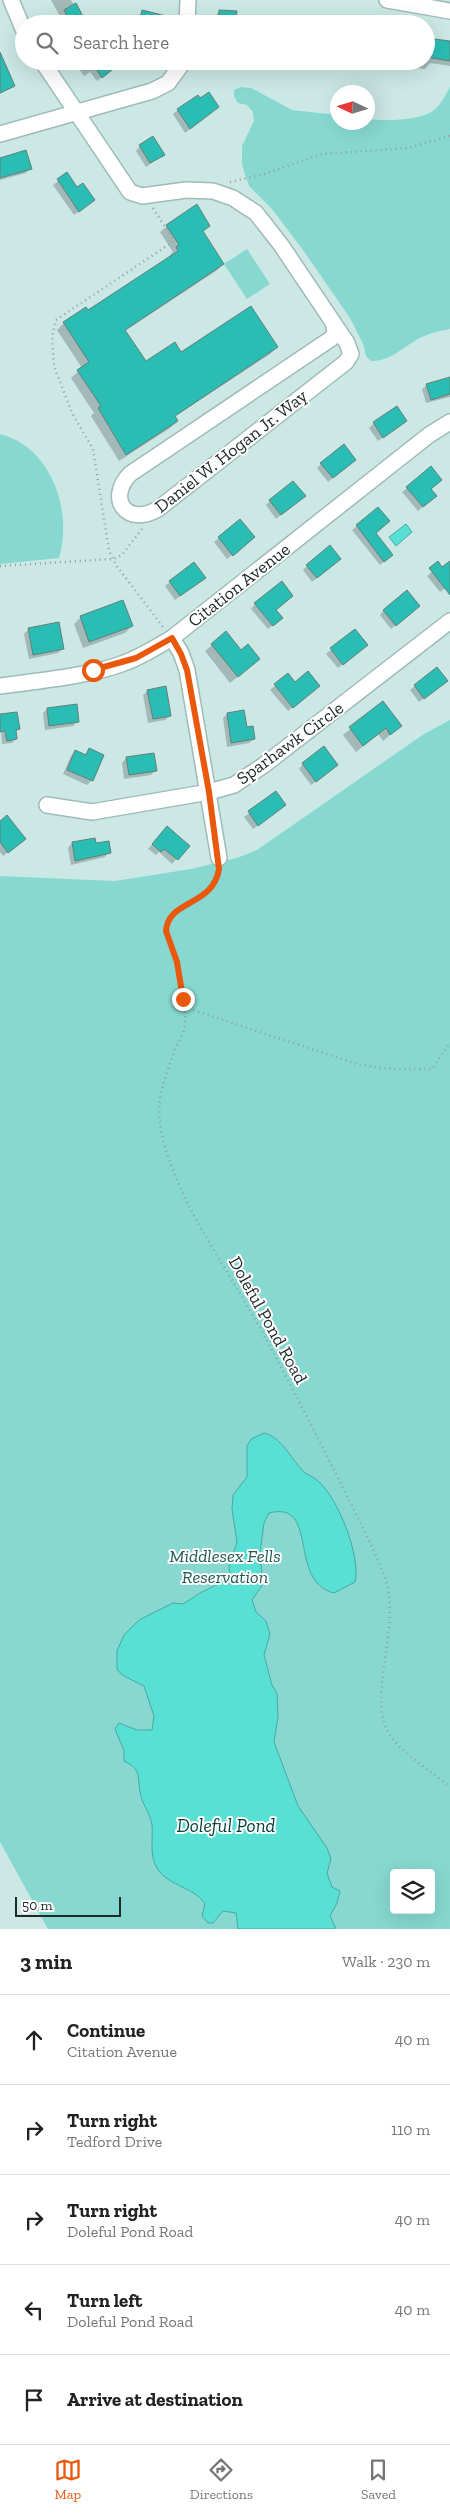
<!DOCTYPE html>
<html lang="en">
<head>
<meta charset="utf-8">
<style>
	body { margin:0; font-family:"Zilla Slab",serif; background:#f6f6f6; color:#222 }
	.controls { position:absolute; right:15px; bottom:15px; display:grid; overflow:hidden; border-radius:5px; box-shadow:0 5px 20px #0002 }
	.controls button { width:45px; height:45px; display:grid; place-items:center; padding:0; border:0; border-bottom:1px solid #e0e0e0; background:#fff; color:#222; font:25px sans-serif }
	.compass { position:absolute; left:330px; top:85px; width:45px; height:45px; border-radius:50%; background:#fff; box-shadow:0 5px 20px #0002; rotate:274deg }
	.scale { position:absolute; left:15px; bottom:12px; width:106px; box-sizing:border-box; padding-left:5px; border:2px solid #1e2928; border-top:0; font-size:14px; line-height:18px; white-space:nowrap; color:#1e2928; -webkit-text-stroke:4px #fff; paint-order:stroke }
	.stop { position:absolute; width:15px; height:15px; margin:-11px; border:4px solid #ea580c; border-radius:50%; background:#fff }
	.stop.end { background:#ea580c; border-color:#fff; box-shadow:0 1px 5px #0008 }
	.list { margin:0; padding:0; list-style:none }
	h2 { display:flex; justify-content:space-between; align-items:center; height:65px; margin:0; padding:0 20px; font-size:21px }
	h2 small { font-size:16px; font-weight:400; color:#767676 }
	.list li { display:grid; grid-template-columns:32px 1fr auto; gap:15px; align-items:center; box-sizing:border-box; height:90px; padding:0 20px; border-top:1px solid #e0e0e0 }
	.list b { display:block; font-size:19px; white-space:nowrap }
	.list p { margin:0; font-size:16px; white-space:nowrap; color:#767676 }
	.list em { font-size:16px; font-style:normal; color:#767676 }
	.icon { flex:none; width:28px; height:28px; fill:none; stroke:currentColor; stroke-width:2; stroke-linecap:round; stroke-linejoin:round }
	.map { position:relative; flex:none; width:450px; height:1929px; overflow:hidden }
	.search { position:absolute; background:#fff; box-shadow:0 5px 20px #0002; left:15px; right:15px; top:15px; height:55px; display:flex; align-items:center; gap:12px; box-sizing:border-box; padding:0 18px; border-radius:28px; color:#767676; font-size:19px }
	.sheet { height:515px; background:#fff }
	nav { display:flex; justify-content:space-around; align-items:center; box-sizing:border-box; height:70px; border-top:1px solid #e0e0e0; background:#fff; font-size:14px; color:#767676 }
	nav a { display:grid; justify-items:center; gap:2px }
	nav .on { color:#ea580c }
	.map>svg:first-child { display:block }
	.green { fill:#86d8d0; fill-rule:evenodd }
	.water { fill:#59e0d5; stroke:#47a9a1 }
	.shadow { fill:#0003 }
	.building { fill:#2abdb3; stroke:#647f7c }
	.lines { fill:none; stroke-linecap:round; stroke-linejoin:round }
	.street-casing { stroke:#9ebbb8; stroke-width:18 }
	.path { stroke:#8ca2a0; stroke-width:2.5; stroke-dasharray:1 4; stroke-linecap:butt }
	.street { stroke:#fff; stroke-width:15 }
	.route { stroke:#ea580c; stroke-width:6 }
	.labels { text-anchor:middle; dominant-baseline:central; stroke-width:4; stroke-linejoin:round; paint-order:stroke }
	.street-label { font-size:18px; fill:#1e2928; stroke:#fff }
	.park-label { font-size:18px; font-style:italic; fill:#215a55; stroke:#fff }
	.water-label { font-size:19px; font-style:italic; fill:#00403c; stroke:#fff }
</style>
</head>
<body>
<div class="map">
<svg width="450" height="1929" viewBox="0 0 450 1929">
	<rect width="100%" height="100%" fill="#cbe8e5"/>
	<!-- green -->
	<g class="green">
		<path d="M241 87 251 88 292 110 337 115 338 122H368V119C384 121 421 121 434 110 441 105 446 94 450 87V329C439 331 430 333 420 338 404 346 390 362 371 361L366 356 364 346 350 318 303 250 272 209 249 186 242 165V146L254 121 253 112 247 105 238 103 234 96V90Z"/>
		<polygon points="247,249 270,284 247,299 224,264"/>
		<path d="M0 434C51 447 73 510 59 558L0 564Z"/>
		<path d="M450 720V1929H48L0 1842V876L115 881 191 869 237 858 257 850 424 734ZM394 1873H431V1910H394Z"/>
	</g>
	<!-- water -->
	<g class="water">
		<polygon points="406,524 412,532 396,546 389,537"/>
		<path d="M264 1433C280 1436 291 1458 302 1470 306 1475 313 1476 318 1481 338 1498 361 1556 355 1582L334 1593C287 1581 320 1500 269 1513L264 1523 260 1553 263 1584 252 1600 256 1612 266 1621 270 1634 264 1655 272 1685 277 1693 278 1717 274 1742 298 1806 327 1848 331 1859 327 1873 332 1887 340 1891 337 1903 330 1916 336 1929H238L236 1913 223 1911 213 1923H208L202 1916 205 1904C194 1886 164 1886 155 1864 150 1853 153 1837 152 1825 150 1813 142 1804 140 1792 137 1775 142 1770 124 1761V1751L115 1729 119 1723 137 1730H152L154 1716 144 1686 122 1675 117 1669V1651L124 1635 139 1620 173 1603 183 1604 200 1593 230 1578 229 1567 237 1542 232 1509 233 1495 247 1477V1446L251 1439Z"/>
	</g>
	<!-- shadow -->
	<g class="shadow">
		<polygon points="51,0 71,0 86,24 62,20"/>
		<polygon points="143,12 159,24 136,24 138,16"/>
		<polygon points="219,12 235,24 214,24 215,16"/>
		<polygon points="262,15 316,24 256,24"/>
		<polygon points="426,39 450,43 450,66 430,63 425,69 372,64 372,61 426,61"/>
		<polygon points="73,61 101,61 106,74 97,81 90,72 84,76"/>
		<polygon points="321,61 339,61 338,63"/>
		<polygon points="0,73 14,85 0,94"/>
		<polygon points="218,107 185,133 173,114 178,110"/>
		<polygon points="140,146 163,155 146,167 136,151"/>
		<polygon points="0,160 30,168 26,173 0,180"/>
		<polygon points="67,174 89,204 74,215 53,185"/>
		<polygon points="209,225 202,232 223,264 216,271 125,331 145,362 181,353 277,347 270,354 174,417 177,421 170,428 119,461 91,416 94,413 71,378 82,368 57,330 64,323 88,312 171,257 170,255 173,252 160,232 167,226"/>
		<polygon points="450,378 450,397 426,403 422,389 427,385"/>
		<polygon points="406,421 378,441 369,428 374,423"/>
		<polygon points="321,464 350,464 328,482 317,468"/>
		<polygon points="407,488 430,489 431,500 418,511 402,492"/>
		<polygon points="299,500 276,519 266,505 270,501"/>
		<polygon points="378,509 375,533 392,555 380,565 352,530"/>
		<polygon points="240,521 249,542 227,559 214,542"/>
		<polygon points="450,562 450,584 440,592 427,576 440,565 442,568"/>
		<polygon points="194,564 199,582 175,600 165,586"/>
		<polygon points="335,564 312,582 303,570 307,566"/>
		<polygon points="255,604 275,610 277,622 268,629 251,609"/>
		<polygon points="384,610 414,610 391,629 380,615"/>
		<polygon points="81,617 132,626 125,633 83,648 74,624"/>
		<polygon points="29,629 63,648 58,653 29,659 24,634"/>
		<polygon points="355,630 362,649 338,668 326,654"/>
		<polygon points="212,645 241,652 251,666 230,683 205,651"/>
		<polygon points="288,674 295,683 314,690 288,711 270,690"/>
		<polygon points="442,685 419,702 410,690 415,686"/>
		<polygon points="148,691 170,716 165,720 148,723 143,695"/>
		<polygon points="383,703 400,726 383,741 378,734 356,752 343,735"/>
		<polygon points="47,709 78,721 73,726 45,730 43,713"/>
		<polygon points="227,714 246,728 254,739 249,743 227,747 223,718"/>
		<polygon points="0,716 18,729 15,732 16,739 12,743 2,744"/>
		<polygon points="90,750 92,780 87,785 63,774 71,756 75,751 84,755"/>
		<polygon points="126,758 156,770 151,775 124,779 122,763"/>
		<polygon points="303,764 332,769 311,785 299,769"/>
		<polygon points="276,793 285,805 253,829 244,817"/>
		<polygon points="0,822 20,843 3,856 0,852"/>
		<polygon points="163,832 188,846 172,864 159,852 156,855 148,849"/>
		<polygon points="72,843 95,844 109,852 105,857 71,865 68,848"/>
	</g>
	<!-- building -->
	<g class="building">
		<polygon points="76,3 87,24 52,24 67,16 64,10"/>
		<polygon points="142,10 178,19 178,24 139,24"/>
		<polygon points="219,10 237,11 236,24 218,24"/>
		<polygon points="426,38 450,41 450,61 426,57"/>
		<polygon points="0,52 15,86 0,93"/>
		<polygon points="91,61 106,61 112,70 102,78"/>
		<polygon points="209,92 219,107 190,129 177,109 198,95 200,98"/>
		<polygon points="153,136 165,155 150,163 139,145"/>
		<polygon points="26,150 32,169 0,178 0,158"/>
		<polygon points="67,172 77,187 83,183 95,200 79,212 57,179"/>
		<polygon points="197,204 210,226 203,231 224,264 125,330 146,361 175,342 181,352 251,306 278,347 175,416 178,421 126,455 98,408 101,406 77,370 89,362 63,322 86,307 88,310 178,251 176,247 179,245 166,225"/>
		<polygon points="450,377 450,394 431,400 426,384"/>
		<polygon points="397,406 407,421 383,438 373,422"/>
		<polygon points="344,444 356,460 333,478 320,463"/>
		<polygon points="431,466 442,480 431,489 437,496 423,507 406,487"/>
		<polygon points="293,481 306,496 281,515 269,500"/>
		<polygon points="378,507 390,521 376,533 393,555 384,562 356,525"/>
		<polygon points="240,519 255,537 233,556 218,537"/>
		<polygon points="330,545 341,559 317,578 306,565"/>
		<polygon points="438,561 442,567 450,561 450,595 429,568"/>
		<polygon points="194,562 206,578 180,596 169,581"/>
		<polygon points="282,581 293,596 276,610 283,618 273,626 254,603"/>
		<polygon points="407,590 420,606 396,626 383,610"/>
		<polygon points="123,600 133,626 89,642 80,616"/>
		<polygon points="59,622 64,649 33,655 28,628"/>
		<polygon points="355,629 368,645 343,665 330,648"/>
		<polygon points="226,631 241,650 248,644 260,659 238,677 211,644"/>
		<polygon points="437,667 448,681 424,699 414,685"/>
		<polygon points="308,671 320,686 293,708 274,684 288,673 295,682"/>
		<polygon points="166,686 171,716 153,719 147,690"/>
		<polygon points="383,701 402,726 390,735 386,728 363,746 349,727"/>
		<polygon points="77,704 79,722 49,726 47,708"/>
		<polygon points="244,710 247,727 253,726 255,739 231,743 227,713"/>
		<polygon points="17,712 20,729 16,730 17,739 7,741 5,731 0,732 0,714"/>
		<polygon points="324,746 338,765 316,782 302,763"/>
		<polygon points="89,748 104,755 93,781 67,770 75,750 86,755"/>
		<polygon points="154,753 157,771 129,775 126,757"/>
		<polygon points="276,791 286,805 258,826 248,811"/>
		<polygon points="7,815 26,839 8,853 0,842 0,821"/>
		<polygon points="167,826 190,846 178,860 164,849 161,852 152,844"/>
		<polygon points="95,838 96,843 109,841 111,853 75,861 72,842"/>
	</g>
	<g class="lines">
		<!-- street casing -->
		<g class="street-casing">
			<g id="street">
				<polyline points="11,0 24,31"/>
				<polyline points="387,0 450,11"/>
				<polyline points="187,24 188,0"/>
				<path d="M42 61 130 192 142 196 186 190 213 191 233 198 256 213 281 245 347 343 351 354 346 362 158 509C127 527 106 499 130 474L332 338 335 332 333 322"/>
				<polyline points="0,134 152,91 168,83 184,61"/>
				<polyline points="172,638 181,653 187,670 219,858"/>
				<path d="M0 686C37 681 91 676 124 663 141 657 156 647 172 638L429 435 450 422"/>
				<polyline points="47,805 92,812 209,792 234,785 264,765 450,621"/>
			</g>
		</g>
		<!-- path -->
		<g class="path">
			<polyline points="230,182 261,175 322,154 408,148 450,136"/>
			<polyline points="153,208 174,241 56,320 52,337 54,366 72,413 93,449 109,551 116,565 163,627"/>
			<polyline points="0,566 113,559 122,555 142,529"/>
			<path d="M219 872C213 903 168 900 166 931 175 961 186 991 185 1024 185 1032 178 1042 175 1050 161 1088 153 1106 165 1147 182 1205 218 1255 248 1307 279 1361 307 1417 335 1472 352 1506 370 1540 384 1575 404 1625 363 1703 392 1738 407 1757 431 1771 450 1787"/>
			<polyline points="184,1007 360,1065 393,1069 432,1069 450,1043"/>
		</g>
		<!-- street -->
		<use href="#street" class="street"/>
	</g>
	<g class="lines">
		<!-- route -->
		<path class="route" d="M93 670 136 658 172 638 181 654 187 670 209 792 219 869C213 907 168 899 166 931L177 962 183 999"/>
	</g>
	<g class="labels">
		<!-- street labels -->
		<g class="street-label">
			<text transform="translate(231 451) rotate(-38)">Daniel W. Hogan Jr. Way</text>
			<text transform="translate(239 585) rotate(-38)">Citation Avenue</text>
			<text transform="translate(290 743) rotate(-36)">Sparhawk Circle</text>
			<text transform="translate(268 1320) rotate(61)">Doleful Pond Road</text>
		</g>
		<!-- park labels -->
		<g class="park-label">
			<text x="225" y="1556">Middlesex Fells<tspan x="225" dy="21">Reservation</tspan></text>
		</g>
		<!-- water labels -->
		<g class="water-label">
			<text x="226" y="1825">Doleful Pond</text>
		</g>
	</g>
</svg>
<div class="controls">
<button><svg class="icon" aria-label="layers" viewBox="0 0 24 24"><path d="M12 4l9 5-9 5-9-5zM3 14l9 5 9-5"/></svg></button>
</div>
<svg class="compass" viewBox="-18 -18 36 36"><path d="M0-13l5 13h-10z" fill="#e53935"/><path d="M0 13l5-13h-10z" fill="#767676"/></svg>
<div class="scale">50 m</div>
<div class="stop" style="left:93px;top:670px"></div>
<div class="stop end" style="left:183px;top:999px"></div>
<div class="search"><svg class="icon" aria-label="search" viewBox="0 0 24 24"><circle cx="10" cy="10" r="6"/><path d="M15 15l6 6"/></svg>Search here</div>
</div>
<section class="sheet">
<h2>3 min<small>Walk · 230 m</small></h2>
<ul class="list">
<li><svg class="icon" aria-label="ahead" viewBox="0 0 24 24"><path d="M12 20V5M6 11l6-6 6 6"/></svg><div><b>Continue</b><p>Citation Avenue</p></div><em>40 m</em></li>
<li><svg class="icon" aria-label="right" viewBox="0 0 24 24"><path d="M7 20v-9h11M14 6l5 5-5 5"/></svg><div><b>Turn right</b><p>Tedford Drive</p></div><em>110 m</em></li>
<li><svg class="icon" aria-label="right" viewBox="0 0 24 24"><path d="M7 20v-9h11M14 6l5 5-5 5"/></svg><div><b>Turn right</b><p>Doleful Pond Road</p></div><em>40 m</em></li>
<li><svg class="icon" aria-label="left" viewBox="0 0 24 24"><path d="M17 20v-9H6M10 6l-5 5 5 5"/></svg><div><b>Turn left</b><p>Doleful Pond Road</p></div><em>40 m</em></li>
<li><svg class="icon" aria-label="arrive" viewBox="0 0 24 24"><path d="M6 21V4h12l-3 4 3 4H6"/></svg><div><b>Arrive at destination</b></div></li>
</ul>
</section>
<nav>
<a class="on"><svg class="icon" aria-label="map" viewBox="0 0 24 24"><path d="M3 6l6-2 6 2 6-2v14l-6 2-6-2-6 2zM9 4v14M15 6v14"/></svg>Map</a>
<a><svg class="icon" aria-label="directions" viewBox="0 0 24 24"><path d="M12 3l9 9-9 9-9-9zM9 14v-3h6M13 9l2 2-2 2"/></svg>Directions</a>
<a><svg class="icon" aria-label="saved" viewBox="0 0 24 24"><path d="M7 4h10v16l-5-4-5 4z"/></svg>Saved</a>
</nav>
</body>
</html>
